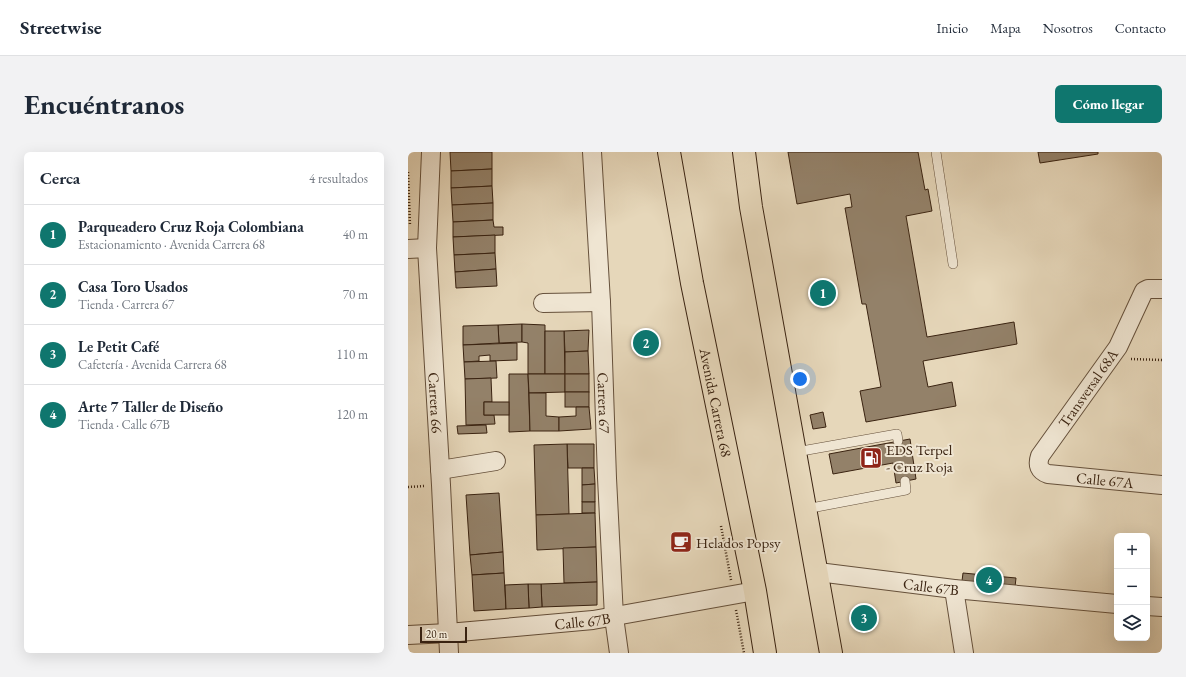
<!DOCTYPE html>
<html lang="es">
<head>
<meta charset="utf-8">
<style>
	body { margin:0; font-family:"EB Garamond",serif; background:#f2f2f3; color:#1f2937 }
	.controls { position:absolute; right:12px; bottom:12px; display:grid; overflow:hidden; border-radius:6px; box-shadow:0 4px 16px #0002 }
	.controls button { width:36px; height:36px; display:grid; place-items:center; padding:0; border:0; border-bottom:1px solid #e0e1e3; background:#fff; color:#1f2937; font:20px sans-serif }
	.scale { position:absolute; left:12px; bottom:10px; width:47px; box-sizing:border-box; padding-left:4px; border:2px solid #3a2311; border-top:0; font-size:11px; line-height:14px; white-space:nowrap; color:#3a2311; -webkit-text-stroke:3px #efe5d2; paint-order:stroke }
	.you { position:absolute; left:392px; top:227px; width:14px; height:14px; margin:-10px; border:3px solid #fff; border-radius:50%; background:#1a73e8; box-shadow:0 0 0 6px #1a73e833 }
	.badge { display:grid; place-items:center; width:26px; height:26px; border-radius:50%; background:#0f766e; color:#fff; font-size:13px; font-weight:700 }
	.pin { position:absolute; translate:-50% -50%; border:2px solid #fff; box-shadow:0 1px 4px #0006 }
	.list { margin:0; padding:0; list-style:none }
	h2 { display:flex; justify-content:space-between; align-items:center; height:52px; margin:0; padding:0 16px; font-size:17px }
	h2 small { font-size:13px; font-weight:400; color:#747a83 }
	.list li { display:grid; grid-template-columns:26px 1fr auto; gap:12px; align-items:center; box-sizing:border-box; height:60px; padding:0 16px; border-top:1px solid #e0e1e3 }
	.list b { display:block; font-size:15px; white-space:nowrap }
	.list p { margin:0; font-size:13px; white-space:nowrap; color:#747a83 }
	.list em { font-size:13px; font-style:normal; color:#747a83 }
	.icon { flex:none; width:22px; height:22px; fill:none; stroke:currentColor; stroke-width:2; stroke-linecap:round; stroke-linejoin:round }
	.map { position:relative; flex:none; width:754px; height:501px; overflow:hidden; border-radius:6px }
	header { display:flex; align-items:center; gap:24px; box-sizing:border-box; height:56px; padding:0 20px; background:#fff; border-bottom:1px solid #e0e1e3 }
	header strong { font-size:19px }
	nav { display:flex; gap:22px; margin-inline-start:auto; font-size:14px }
	.intro { display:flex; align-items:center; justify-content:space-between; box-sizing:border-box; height:96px; padding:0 24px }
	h1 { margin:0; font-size:28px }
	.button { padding:10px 18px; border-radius:6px; background:#0f766e; color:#fff; font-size:14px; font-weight:700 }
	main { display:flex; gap:24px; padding:0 24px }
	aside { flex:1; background:#fff; border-radius:6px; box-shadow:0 4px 16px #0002 }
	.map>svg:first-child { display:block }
	.building { fill:#938169; stroke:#3a2311 }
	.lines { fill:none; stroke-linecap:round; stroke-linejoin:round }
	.lane-casing { stroke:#65503b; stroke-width:10 }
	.street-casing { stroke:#65503b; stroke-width:20 }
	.primary-casing { stroke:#3a2311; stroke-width:24 }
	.path { stroke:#3a2311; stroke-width:2.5; stroke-dasharray:1 2; stroke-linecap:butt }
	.lane { stroke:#efe5d2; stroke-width:9 }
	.street { stroke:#efe5d2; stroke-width:18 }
	.primary { stroke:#e6d7ba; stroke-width:22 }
	.labels { text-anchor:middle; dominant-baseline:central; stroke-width:4; stroke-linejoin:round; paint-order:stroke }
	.street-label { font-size:15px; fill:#3a2311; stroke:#efe5d2 }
	.poi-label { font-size:15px; fill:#3a2311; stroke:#efe5d2; text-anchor:start }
</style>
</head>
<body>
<header>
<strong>Streetwise</strong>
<nav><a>Inicio</a><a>Mapa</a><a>Nosotros</a><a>Contacto</a></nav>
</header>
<div class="intro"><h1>Encuéntranos</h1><a class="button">Cómo llegar</a></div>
<main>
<aside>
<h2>Cerca<small>4 resultados</small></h2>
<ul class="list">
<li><span class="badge">1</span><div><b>Parqueadero Cruz Roja Colombiana</b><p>Estacionamiento · Avenida Carrera 68</p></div><em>40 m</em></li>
<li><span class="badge">2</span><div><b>Casa Toro Usados</b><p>Tienda · Carrera 67</p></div><em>70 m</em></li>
<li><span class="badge">3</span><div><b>Le Petit Café</b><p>Cafetería · Avenida Carrera 68</p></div><em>110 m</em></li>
<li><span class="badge">4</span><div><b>Arte 7 Taller de Diseño</b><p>Tienda · Calle 67B</p></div><em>120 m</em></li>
</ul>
</aside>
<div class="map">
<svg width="754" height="501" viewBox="0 0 754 501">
	<rect width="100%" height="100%" fill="#e6d7ba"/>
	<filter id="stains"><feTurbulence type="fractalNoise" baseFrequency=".005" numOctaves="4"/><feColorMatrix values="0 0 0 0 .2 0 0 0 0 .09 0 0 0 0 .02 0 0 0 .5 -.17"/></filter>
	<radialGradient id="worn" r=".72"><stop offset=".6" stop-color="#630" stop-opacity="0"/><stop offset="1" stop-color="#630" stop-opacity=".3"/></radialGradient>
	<!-- building -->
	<g class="building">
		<polygon points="42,0 84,0 84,17 43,19"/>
		<polygon points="380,0 510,0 517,38 520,37 524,59 498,64 519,185 606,170 609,192 515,209 520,235 544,230 548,254 458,270 452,239 473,235 458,152 454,152 437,56 444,55 442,42 389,52"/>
		<polygon points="630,0 690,0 690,2 632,11"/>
		<polygon points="84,17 84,34 43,36 43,19"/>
		<polygon points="84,34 85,51 44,53 43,36"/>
		<polygon points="85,51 85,68 45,70 44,53"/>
		<polygon points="85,68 86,75 95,75 95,83 45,85 45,70"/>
		<polygon points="87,83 87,101 46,103 45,85"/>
		<polygon points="87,101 88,117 47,120 46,103"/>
		<polygon points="88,117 89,134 48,136 47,120"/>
		<polygon points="114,172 114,190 91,191 90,173"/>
		<polygon points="114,172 137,173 137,222 120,222 120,191 114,190"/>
		<polygon points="90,173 91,191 55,193 55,174"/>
		<polygon points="181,178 180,199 157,200 156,179"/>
		<polygon points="137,179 156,179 157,222 137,222"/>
		<polygon points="109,191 109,208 82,209 82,203 71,204 71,209 56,210 55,193"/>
		<polygon points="180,199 181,222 157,222 157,200"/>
		<polygon points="88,209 89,226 57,227 56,210"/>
		<polygon points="101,222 120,222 122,279 101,280"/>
		<polygon points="120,222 157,222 157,240 121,241"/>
		<rect x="157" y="222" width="24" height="18"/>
		<polygon points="83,226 84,250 76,250 76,263 86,263 87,272 58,273 57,227"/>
		<rect x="157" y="240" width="24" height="15"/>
		<polygon points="121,241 138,241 138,264 151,265 151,279 122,279"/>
		<rect x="76" y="250" width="25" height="13"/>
		<polygon points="168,255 181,255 183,277 151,279 151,265 168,264"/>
		<polygon points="415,260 418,275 405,277 402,263"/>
		<polygon points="78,273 79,281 50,282 49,274"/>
		<polygon points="502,287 508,327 488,331 485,311 425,322 421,302"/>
		<polygon points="159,292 186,292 186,316 160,316"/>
		<polygon points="159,292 161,362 128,363 126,293"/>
		<polygon points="174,316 186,316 187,332 174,333"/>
		<polygon points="187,332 187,350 174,350 174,333"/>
		<polygon points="91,341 95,400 62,403 58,343"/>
		<rect x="174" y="350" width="13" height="11"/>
		<polygon points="187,361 188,395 129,398 128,363"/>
		<polygon points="188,395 189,430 156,431 155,396"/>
		<polygon points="95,400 96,421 64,423 62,403"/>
		<polygon points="96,421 98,457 66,459 64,423"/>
		<polygon points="555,421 608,426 607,435 554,429"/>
		<polygon points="189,430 189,453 134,455 133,432"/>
		<polygon points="120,432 133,432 134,455 121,456"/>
		<polygon points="120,432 121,456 98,457 97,433"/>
	</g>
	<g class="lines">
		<!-- lane casing -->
		<g class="lane-casing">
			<g id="lane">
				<polyline points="528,0 545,112"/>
				<polyline points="388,300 489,282 490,289"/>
				<polyline points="398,357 498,338 497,329"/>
			</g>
		</g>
		<!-- street casing -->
		<g class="street-casing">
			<g id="street">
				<path id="s1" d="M23 0 19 96 33 333 41 501"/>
				<path id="s2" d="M184 0 193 150 199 326 206 465 211 501"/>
				<polyline points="0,97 19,96"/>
				<path id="s3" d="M754 137H740L736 139 710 195 632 304C629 313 631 319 640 322L754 333"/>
				<polyline points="135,151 193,150"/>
				<polyline points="32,318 88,309"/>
				<path id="s4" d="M410 420 546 437 709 452"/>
				<polyline points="546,437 556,501"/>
				<polyline points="739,454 754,455"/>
				<path id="s5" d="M0 483 40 481 185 468 347 439"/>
			</g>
		</g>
		<!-- primary casing -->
		<g class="primary-casing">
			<g id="primary">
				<path id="s6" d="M261 0 284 131 347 439 357 501"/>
				<polyline points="336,0 343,55 423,501"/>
			</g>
		</g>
		<!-- path -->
		<g class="path">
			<polyline points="0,20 2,74"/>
			<polyline points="723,207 754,208"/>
			<polyline points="0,335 17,334"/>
			<polyline points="313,374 323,428"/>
			<polyline points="328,458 336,501"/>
		</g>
		<!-- lane -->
		<use href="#lane" class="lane"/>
		<!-- street -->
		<use href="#street" class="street"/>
		<!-- primary -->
		<use href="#primary" class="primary"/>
	</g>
	<!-- icons -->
	<defs>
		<g id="fuel-square" transform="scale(1.15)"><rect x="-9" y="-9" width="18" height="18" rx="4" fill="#8f2418" stroke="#efe5d2"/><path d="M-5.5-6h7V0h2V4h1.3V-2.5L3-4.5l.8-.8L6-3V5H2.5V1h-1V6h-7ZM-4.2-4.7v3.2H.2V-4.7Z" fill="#fff"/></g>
		<g id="cafe-square" transform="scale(1.15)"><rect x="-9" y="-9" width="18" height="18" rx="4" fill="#8f2418" stroke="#efe5d2"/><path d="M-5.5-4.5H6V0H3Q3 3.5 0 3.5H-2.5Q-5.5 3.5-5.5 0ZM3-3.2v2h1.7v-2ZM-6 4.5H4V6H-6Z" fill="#fff"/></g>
	</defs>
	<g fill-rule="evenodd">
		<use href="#fuel-square" x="463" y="306"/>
		<use href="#cafe-square" x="273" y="390"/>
	</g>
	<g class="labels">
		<!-- street labels -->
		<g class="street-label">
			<text transform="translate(680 236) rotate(-55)">Transversal 68A</text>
			<text stroke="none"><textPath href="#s1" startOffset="251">Carrera 66</textPath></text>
			<text stroke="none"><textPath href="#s2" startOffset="251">Carrera 67</textPath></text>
			<text stroke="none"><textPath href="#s6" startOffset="255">Avenida Carrera 68</textPath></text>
			<text stroke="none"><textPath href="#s3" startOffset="294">Calle 67A</textPath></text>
			<text stroke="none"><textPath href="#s4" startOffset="114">Calle 67B</textPath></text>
			<text stroke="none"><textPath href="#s5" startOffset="175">Calle 67B</textPath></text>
		</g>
		<!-- poi labels -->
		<g class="poi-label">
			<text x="478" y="297">EDS Terpel<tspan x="478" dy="17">- Cruz Roja</tspan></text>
			<text x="288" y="390">Helados Popsy</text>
		</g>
	</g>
	<rect width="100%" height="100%" filter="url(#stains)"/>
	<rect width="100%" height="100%" fill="url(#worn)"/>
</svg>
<div class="controls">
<button>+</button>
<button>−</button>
<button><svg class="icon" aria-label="layers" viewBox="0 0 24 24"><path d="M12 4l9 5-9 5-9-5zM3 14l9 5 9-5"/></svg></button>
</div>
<div class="scale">20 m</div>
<div class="you"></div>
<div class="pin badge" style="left:415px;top:141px">1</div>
<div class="pin badge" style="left:238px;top:191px">2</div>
<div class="pin badge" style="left:456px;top:466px">3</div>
<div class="pin badge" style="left:581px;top:428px">4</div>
</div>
</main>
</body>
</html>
